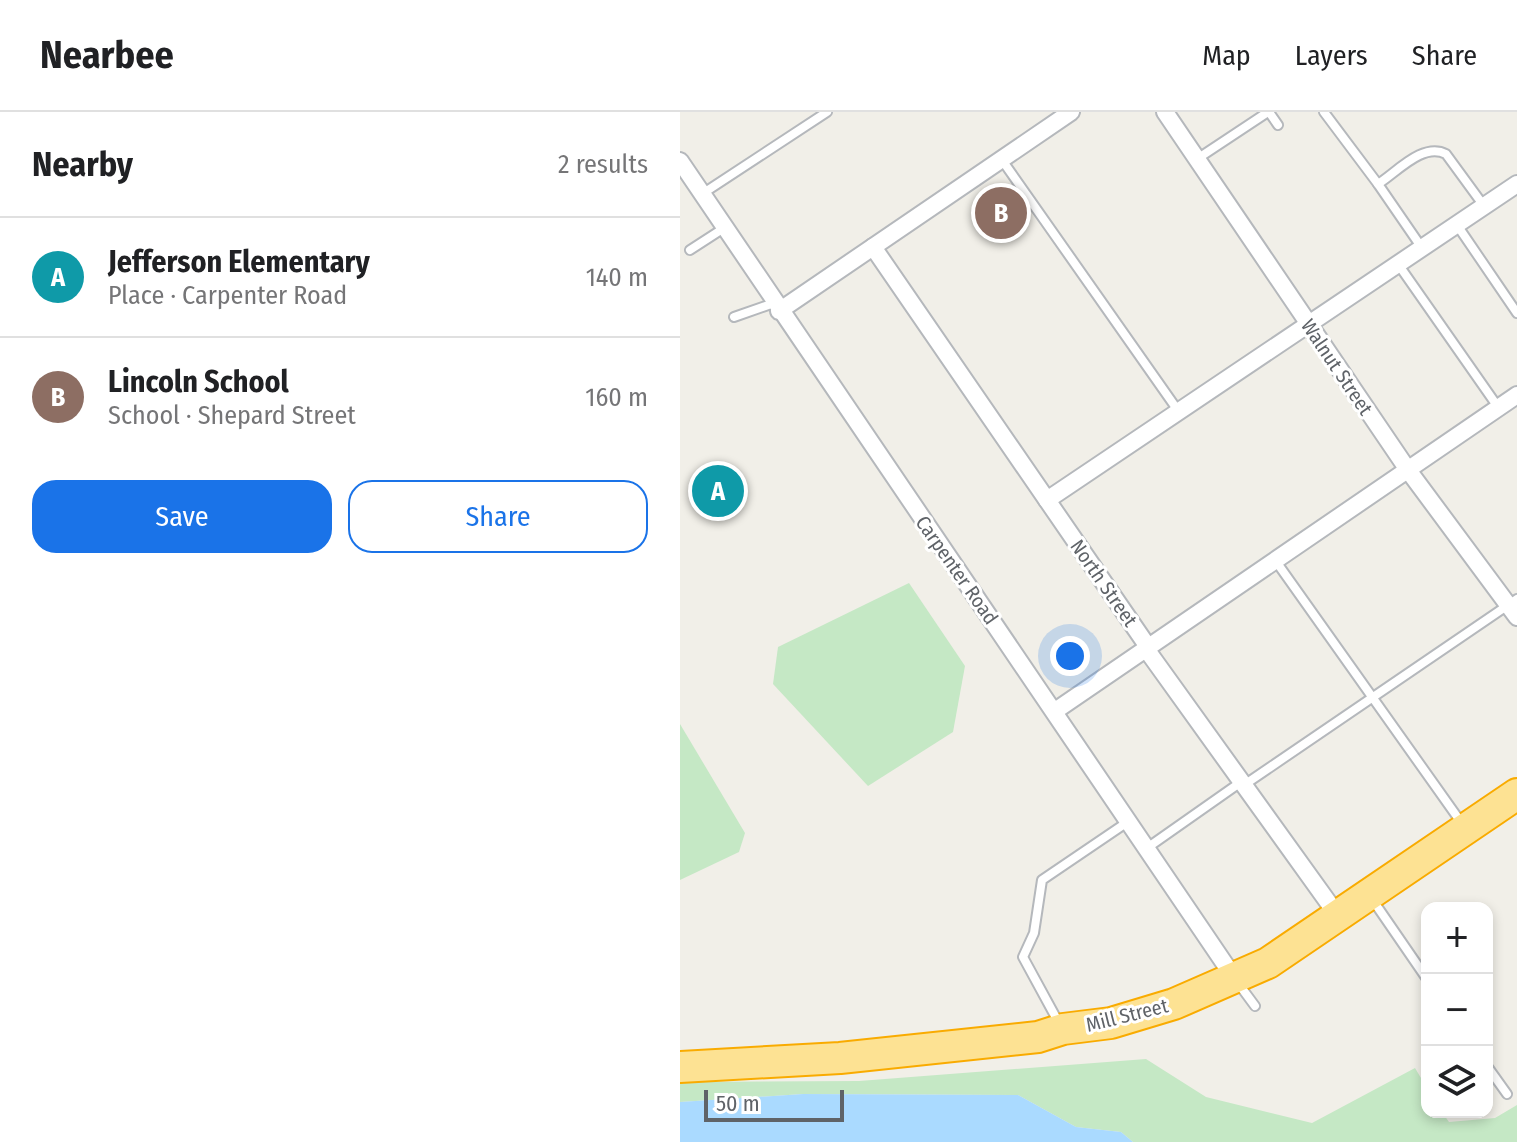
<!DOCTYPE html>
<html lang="en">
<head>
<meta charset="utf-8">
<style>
	body { margin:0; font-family:"Fira Sans Condensed",sans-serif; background:#f6f6f6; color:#202124 }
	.controls { position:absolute; right:24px; bottom:24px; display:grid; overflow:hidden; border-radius:16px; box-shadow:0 4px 12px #0003 }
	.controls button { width:72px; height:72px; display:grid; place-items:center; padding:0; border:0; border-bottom:2px solid #e0e0e0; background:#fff; color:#202124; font:40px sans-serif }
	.scale { position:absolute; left:24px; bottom:20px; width:140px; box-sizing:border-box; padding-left:8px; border:4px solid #5f6368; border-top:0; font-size:22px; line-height:28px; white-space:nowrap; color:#5f6368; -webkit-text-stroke:6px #fff; paint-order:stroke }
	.you { position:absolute; left:390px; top:544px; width:28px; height:28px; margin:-20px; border:6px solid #fff; border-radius:50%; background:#1a73e8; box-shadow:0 0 0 12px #1a73e833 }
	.badge { display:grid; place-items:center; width:52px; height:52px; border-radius:50%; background:#1a73e8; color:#fff; font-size:26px; font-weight:700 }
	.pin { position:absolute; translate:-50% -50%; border:4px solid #fff; box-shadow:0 2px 8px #0006 }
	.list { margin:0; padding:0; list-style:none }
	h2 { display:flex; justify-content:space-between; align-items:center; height:104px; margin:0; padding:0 32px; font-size:34px }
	h2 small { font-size:26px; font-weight:400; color:#757577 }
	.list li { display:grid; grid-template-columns:52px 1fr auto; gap:24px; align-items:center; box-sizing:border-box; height:120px; padding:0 32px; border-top:2px solid #e0e0e0 }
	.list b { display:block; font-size:30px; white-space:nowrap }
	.list p { margin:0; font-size:26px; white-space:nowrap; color:#757577 }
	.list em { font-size:26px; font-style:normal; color:#757577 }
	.actions { display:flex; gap:16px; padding:24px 32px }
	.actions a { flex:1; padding:18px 0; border:2px solid #1a73e8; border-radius:24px; text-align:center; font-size:28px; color:#1a73e8 }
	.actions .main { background:#1a73e8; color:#fff }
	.icon { flex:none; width:44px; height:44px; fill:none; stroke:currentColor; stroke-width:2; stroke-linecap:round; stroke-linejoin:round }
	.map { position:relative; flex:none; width:837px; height:1030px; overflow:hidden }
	header { display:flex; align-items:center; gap:48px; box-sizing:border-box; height:112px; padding:0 40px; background:#fff; border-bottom:2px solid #e0e0e0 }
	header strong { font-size:38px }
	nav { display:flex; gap:44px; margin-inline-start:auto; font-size:28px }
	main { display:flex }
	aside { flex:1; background:#fff }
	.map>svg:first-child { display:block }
	.green { fill:#c5e8c5 }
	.water { fill:#aadaff }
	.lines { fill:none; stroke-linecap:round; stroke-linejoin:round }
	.lane-casing { stroke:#b5b8bc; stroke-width:12 }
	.street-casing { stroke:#b5b8bc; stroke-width:20 }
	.highway-casing { stroke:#f9ab00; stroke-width:34 }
	.lane { stroke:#fff; stroke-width:8 }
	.street { stroke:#fff; stroke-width:16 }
	.highway { stroke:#fde293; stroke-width:30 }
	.labels { text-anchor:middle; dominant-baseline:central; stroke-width:6; stroke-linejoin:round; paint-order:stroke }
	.street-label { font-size:20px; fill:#5f6368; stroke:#fff }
</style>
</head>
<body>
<header>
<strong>Nearbee</strong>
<nav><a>Map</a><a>Layers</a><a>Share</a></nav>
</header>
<main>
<aside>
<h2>Nearby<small>2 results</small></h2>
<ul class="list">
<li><span class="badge" style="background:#0f9aa8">A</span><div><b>Jefferson Elementary</b><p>Place · Carpenter Road</p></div><em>140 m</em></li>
<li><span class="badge" style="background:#8d6e63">B</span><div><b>Lincoln School</b><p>School · Shepard Street</p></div><em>160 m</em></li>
</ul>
<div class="actions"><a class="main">Save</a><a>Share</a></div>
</aside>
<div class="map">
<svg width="837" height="1030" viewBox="0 0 837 1030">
	<rect width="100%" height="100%" fill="#f1efe8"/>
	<!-- green -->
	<g class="green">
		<polygon points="229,471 285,554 273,620 188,674 93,572 98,535"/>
		<polygon points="0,612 65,721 59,740 0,768"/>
		<polygon points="466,947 526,985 632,1011 735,956 747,976 747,1000 762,1000 769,1010 815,1006 837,993 837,1030 453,1030 441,1020 396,1015 338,983 123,982 0,990 0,970 179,969"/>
	</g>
	<!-- water -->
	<polygon class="water" points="123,982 338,983 396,1015 441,1020 453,1030 0,1030 0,990"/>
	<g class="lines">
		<!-- lane casing -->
		<g class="lane-casing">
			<g id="lane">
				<polyline points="589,0 598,13"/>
				<polyline points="644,0 698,72"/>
				<polyline points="517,47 588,0"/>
				<polyline points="322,48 499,300"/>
				<polyline points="22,82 147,0"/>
				<polyline points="777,113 837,201"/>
				<path d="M742 136 698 72C717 60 743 30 766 42L804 94"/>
				<polyline points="10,138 44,116"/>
				<polyline points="718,152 818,295"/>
				<polyline points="54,205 94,191"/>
				<polyline points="595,448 783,713"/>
				<polyline points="564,673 837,487"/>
				<polyline points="467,736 561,670"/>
				<polyline points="692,787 747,867"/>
				<polyline points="558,871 575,894"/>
				<polyline points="380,913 343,845 354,821 362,768 449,709"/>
				<polyline points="807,954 827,982"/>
			</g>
		</g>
		<!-- street casing -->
		<g class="street-casing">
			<g id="street">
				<polyline points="485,0 728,358 837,505"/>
				<path d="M0 49C184 323 371 594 555 867"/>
				<polyline points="193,135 464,529 469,541 658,804"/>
				<polyline points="99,199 391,0"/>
				<polyline points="367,388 837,72"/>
				<polyline points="375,599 837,283"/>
			</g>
		</g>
		<!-- highway casing -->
		<g class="highway-casing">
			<polyline id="highway" points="0,955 160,946 358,925 383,917 431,911 494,892 588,851 837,682"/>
		</g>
		<!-- lane -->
		<use href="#lane" class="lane"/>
		<!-- street -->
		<use href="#street" class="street"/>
		<!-- highway -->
		<use href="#highway" class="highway"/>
	</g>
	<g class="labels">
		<!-- street labels -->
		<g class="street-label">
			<text transform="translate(657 255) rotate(56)">Walnut Street</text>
			<text transform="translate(277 458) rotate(55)">Carpenter Road</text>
			<text transform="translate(424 471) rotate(55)">North Street</text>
			<text transform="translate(447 903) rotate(-14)">Mill Street</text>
		</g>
	</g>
</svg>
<div class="controls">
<button>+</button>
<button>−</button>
<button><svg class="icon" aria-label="layers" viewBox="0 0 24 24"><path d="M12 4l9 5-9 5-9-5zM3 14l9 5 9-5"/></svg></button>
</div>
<div class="scale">50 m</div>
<div class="you"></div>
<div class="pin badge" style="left:38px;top:379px;background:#0f9aa8">A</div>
<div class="pin badge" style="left:321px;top:101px;background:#8d6e63">B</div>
</div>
</main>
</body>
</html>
